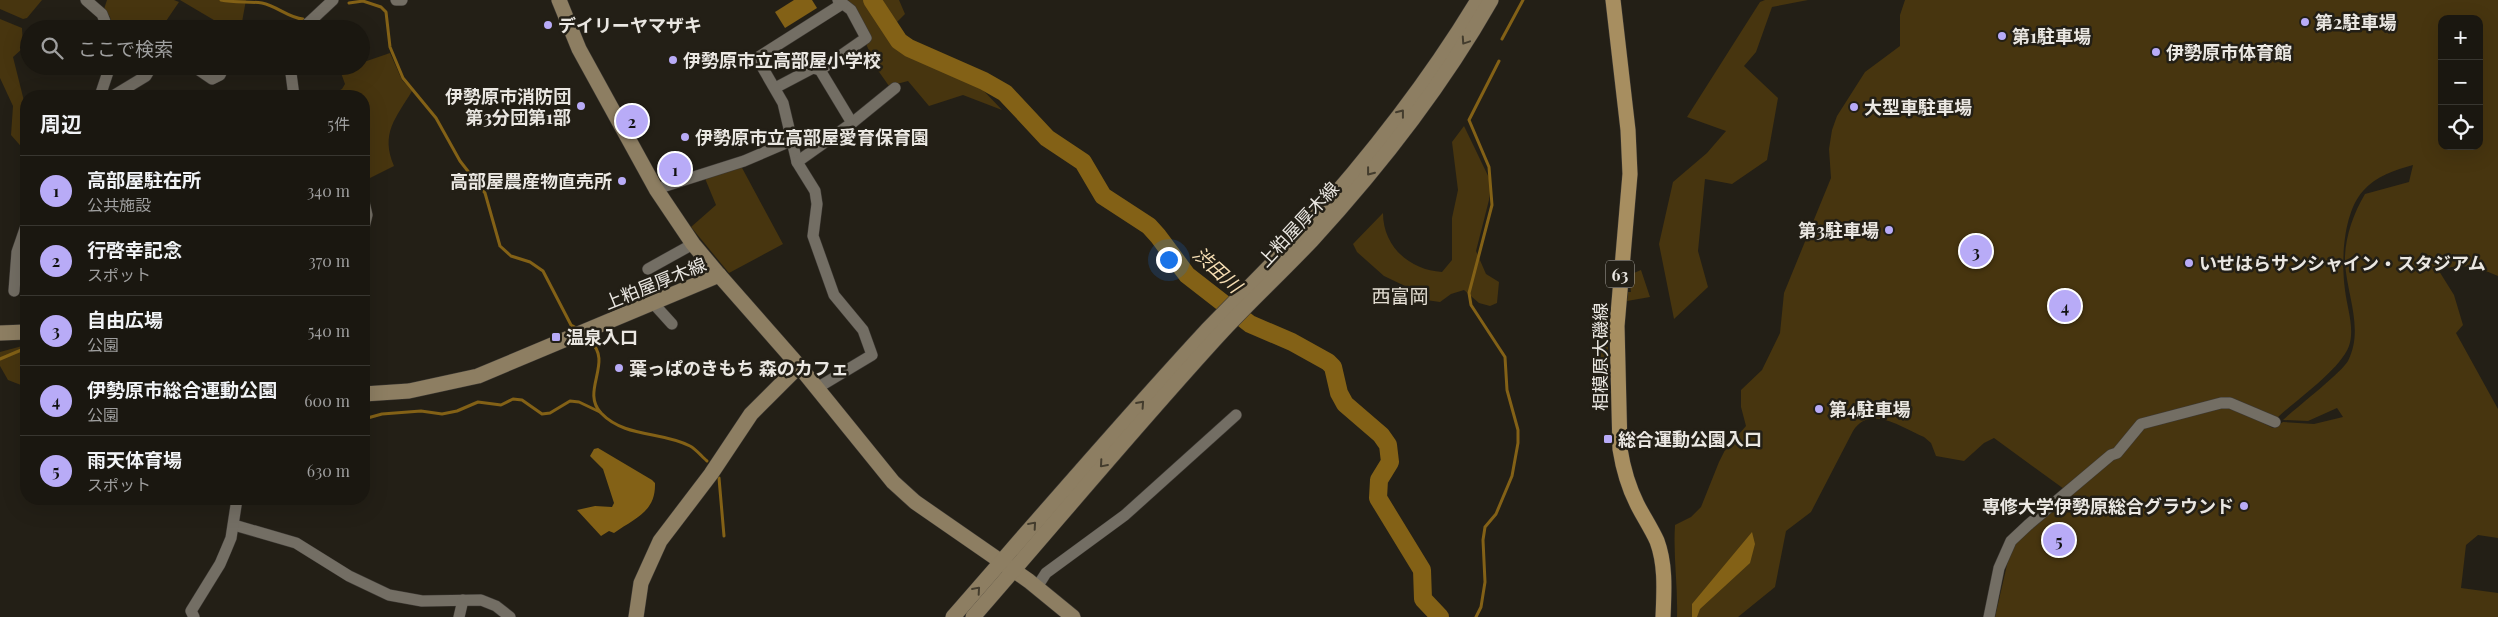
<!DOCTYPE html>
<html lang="ja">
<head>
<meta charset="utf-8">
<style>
	body { margin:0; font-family:"Playfair Display","Noto Sans JP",serif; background:#27241e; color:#f1f3f6 }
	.controls { position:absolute; right:15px; top:15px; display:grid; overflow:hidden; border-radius:10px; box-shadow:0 5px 20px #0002 }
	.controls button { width:45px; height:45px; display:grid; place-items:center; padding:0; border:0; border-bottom:1px solid #383630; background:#1a1710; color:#f1f3f6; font:25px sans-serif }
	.you { position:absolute; left:1168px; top:259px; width:18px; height:18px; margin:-12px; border:4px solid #fff; border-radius:50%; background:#1a73e8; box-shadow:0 0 0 8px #1a73e833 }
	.badge { display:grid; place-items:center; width:32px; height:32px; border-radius:50%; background:#b8abf7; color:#111; font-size:16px; font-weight:700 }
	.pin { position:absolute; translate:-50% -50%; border:2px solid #fff; box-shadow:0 1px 5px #0006 }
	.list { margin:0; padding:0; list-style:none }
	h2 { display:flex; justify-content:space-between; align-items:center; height:65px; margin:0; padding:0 20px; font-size:21px }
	h2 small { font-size:16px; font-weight:400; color:#9f9f9f }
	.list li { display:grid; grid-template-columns:32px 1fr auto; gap:15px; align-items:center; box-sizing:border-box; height:70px; padding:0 20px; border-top:1px solid #383630 }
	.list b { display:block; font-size:19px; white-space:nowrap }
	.list p { margin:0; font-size:16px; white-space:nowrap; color:#9f9f9f }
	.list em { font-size:16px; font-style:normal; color:#9f9f9f }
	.icon { flex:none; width:28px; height:28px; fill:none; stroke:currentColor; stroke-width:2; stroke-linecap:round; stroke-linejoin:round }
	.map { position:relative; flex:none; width:2498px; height:617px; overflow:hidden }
	.search { position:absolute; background:#1a1710; box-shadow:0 5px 20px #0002; left:20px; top:20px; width:350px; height:55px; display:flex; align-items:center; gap:12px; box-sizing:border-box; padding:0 18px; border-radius:28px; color:#9f9f9f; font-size:19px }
	.panel { position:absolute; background:#1a1710; box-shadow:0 5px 20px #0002; left:20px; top:90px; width:350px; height:415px; border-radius:20px }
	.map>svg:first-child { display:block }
	.green { fill:#47350f; fill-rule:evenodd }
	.water { fill:#836116 }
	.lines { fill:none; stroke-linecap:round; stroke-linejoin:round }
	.stream { stroke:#836116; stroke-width:3 }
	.river { stroke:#836116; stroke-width:18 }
	.street-casing { stroke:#3d3934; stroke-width:12 }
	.secondary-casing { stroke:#3d3934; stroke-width:16 }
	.primary-casing { stroke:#3d3934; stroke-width:16 }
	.street { stroke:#736e64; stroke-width:11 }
	.secondary { stroke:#8d7e62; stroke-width:15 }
	.primary { stroke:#a78e60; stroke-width:15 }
	.oneway { stroke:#433c2d }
	.poi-dot { fill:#b8abf7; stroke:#231f16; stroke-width:2 }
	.labels { text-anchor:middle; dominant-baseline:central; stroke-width:5; stroke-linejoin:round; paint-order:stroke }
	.shield { fill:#231f16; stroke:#aeaba5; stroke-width:1 }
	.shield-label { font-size:16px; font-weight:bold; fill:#eae7e2 }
	.poi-label { font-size:18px; font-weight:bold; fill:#eae7e2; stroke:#231f16; text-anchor:start }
	.street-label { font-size:18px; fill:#eae7e2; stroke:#231f16 }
	.water-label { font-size:19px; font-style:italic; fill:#f5ddb3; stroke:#231f16 }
	.neighbourhood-label { font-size:19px; fill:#e4ded3; stroke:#231f16 }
</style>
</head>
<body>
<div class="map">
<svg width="2498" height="617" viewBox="0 0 2498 617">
	<rect width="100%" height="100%" fill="#231f16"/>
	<!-- green -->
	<g class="green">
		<polygon points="0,0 42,0 27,18 23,19 0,9"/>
		<polygon points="107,0 174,0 179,2 164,24 157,26 155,29 113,29 110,17 104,9"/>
		<polygon points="180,0 246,0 242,22 229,29"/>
		<polygon points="847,0 899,0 905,14 888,31 903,53 982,89 1002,110 963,95 929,106 908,81 889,86 877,69"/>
		<polygon points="1765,0 1808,0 1772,7 1756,52 1744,66 1778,98 1767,160 1732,184 1705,179 1698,251 1708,287 1674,319 1659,244 1673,182 1707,153 1726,131 1687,117 1760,2"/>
		<path d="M1905 0H2498V276C2477 267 2461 262 2439 271L2454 295 2463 325 2456 333 2498 409V538L2478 535 2466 545 2461 588 2498 593V617H1995L2009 556 2015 542 2144 428 2227 405 2273 428 2283 422 2314 424 2343 417 2337 408 2308 421 2283 420C2296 408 2341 373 2348 361 2364 330 2347 295 2345 263 2344 240 2353 214 2365 194L2409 182 2413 165C2395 170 2376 176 2363 191 2343 213 2341 262 2345 290 2347 308 2355 328 2349 346 2340 370 2296 400 2277 418L2235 399 2154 416 2064 489 1994 438 1984 443 1964 461 1936 456 1931 443 1924 437C1902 428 1870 404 1853 431L1811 512 1786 531 1775 587 1738 617H1677C1678 585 1673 557 1675 525L1691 517 1701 507 1719 462 1725 450 1746 426 1741 407V390L1762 370 1780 333 1784 293 1831 178 1829 149 1832 130 1837 116 1865 72 1900 46V15ZM2442 19H2479V146H2442Z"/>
		<polygon points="0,19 22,28 23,48 13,57 26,109 26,152 11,135 13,106 0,78"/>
		<path d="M390 53 402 80 412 91C396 118 380 133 394 166L364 181V96H328L342 89 345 84 340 70 351 66H361V63Z"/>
		<path d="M1464 126 1491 182 1489 200 1476 251 1486 274 1499 282 1497 303 1490 306 1479 303 1464 290 1451 294 1440 302 1419 299 1405 286 1384 276 1357 252 1353 244 1383 213C1383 247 1410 270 1442 272L1452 260V218L1458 190 1452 142Z"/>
		<polygon points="741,166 783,244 729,273 691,227 716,205 704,176"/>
		<polygon points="1641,270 1650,297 1627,301 1628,292 1631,292 1629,275"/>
		<rect x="1600" y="302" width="8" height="17"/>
		<polygon points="1600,325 1608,325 1608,340 1599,340"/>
		<polygon points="26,345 26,387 8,380 0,366 0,352"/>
		<polygon points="1599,347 1608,347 1608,362 1599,361"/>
	</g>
	<!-- water -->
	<g class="water">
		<polygon points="794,0 812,0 817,8 785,28 775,12"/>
		<path d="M598 448 652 480 655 483C656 512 635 518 614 533L609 531 601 536 577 510 595 506 612 507 614 503 603 469 590 456 594 449Z"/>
		<polygon points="1752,532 1755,544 1750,563 1700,609 1697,617 1692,617 1692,604"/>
	</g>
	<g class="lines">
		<!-- stream -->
		<g class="stream">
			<path d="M221 0C235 3 248 1 262 3 277 6 289 18 303 19"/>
			<polyline points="349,3 363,1 381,7 386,12 390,47 403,78 436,118 460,161 485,193 500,246 511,256 530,262 543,271 571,325 578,329"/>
			<polyline points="1502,39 1523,0"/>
			<path d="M590 341C614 362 580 391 601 413 625 438 661 431 690 446 696 449 702 457 707 461"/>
			<polyline points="0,359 26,348"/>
			<polyline points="364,419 382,414 421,411 442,414 457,411 478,402 501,405 513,399 522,400 542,414 550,413 570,401 579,402 600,412"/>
			<polyline points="719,478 724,536"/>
			<polyline points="1476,617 1481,607 1485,582 1483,540 1485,527 1496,514 1512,476 1518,443 1518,430 1507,390 1505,357 1471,305 1469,293 1492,205 1489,167 1469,120 1499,61"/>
		</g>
		<!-- river -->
		<polyline class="river" points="872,0 899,41 909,48 984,81 1005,93 1047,138 1083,162 1103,196 1149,226 1158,236 1187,275 1250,324 1292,342 1328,362 1333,367 1339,393 1345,404 1381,435 1388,445 1390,462 1379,480 1378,498 1422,570 1423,599 1440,617"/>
		<!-- street casing -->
		<g class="street-casing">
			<g id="street">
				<polyline points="86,0 102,14 108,29"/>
				<polyline points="396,0 402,0"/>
				<polyline points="302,29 333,0"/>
				<polyline points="193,66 212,79 220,75 224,66"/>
				<polyline points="290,66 294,96"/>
				<polyline points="820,70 866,38 851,10 838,0"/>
				<polyline points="775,88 813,68 820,70 852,123"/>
				<polyline points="100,96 110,66"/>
				<polyline points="113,96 146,76 152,66"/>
				<polyline points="797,162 783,103 757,58 842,4"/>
				<polyline points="656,189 744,161 793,140"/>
				<polyline points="364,202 367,215 364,227"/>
				<polyline points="648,269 693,244"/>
				<polyline points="14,291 17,252 26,226"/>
				<polyline points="653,303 672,324"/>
				<polyline points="817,388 872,355 863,330 834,295 813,236 817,204 815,191 797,162 852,123 895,88"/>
				<polyline points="234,525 296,543 349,576 389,595 422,601 481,600 496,606 510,617"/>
				<polyline points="1037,587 1046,573 1125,515 1236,415"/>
				<polyline points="194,617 191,611 220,564 226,550 231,538 237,499"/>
				<polyline points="459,617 463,600"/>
				<polyline points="1989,617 1999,568 2011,541 2028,525 2111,455 2117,453 2141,424 2221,403 2230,403 2275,422"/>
			</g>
		</g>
		<!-- secondary casing -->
		<g class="secondary-casing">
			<g id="secondary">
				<polyline points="559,0 579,49 656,189 693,244 719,275 799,366 893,482 915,502 1029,581 1073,617"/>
				<polyline points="0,333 26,332"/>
				<polyline points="364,394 409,391 478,376 719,275"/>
				<polyline points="636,617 641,583 660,541 711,474 751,414 799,366"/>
				<path d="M953 617C1037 521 1120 424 1207 330 1239 297 1272 265 1303 231 1368 159 1428 83 1478 0"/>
				<path d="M973 617C1055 523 1134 428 1218 336 1248 303 1281 273 1312 240 1379 167 1442 86 1491 0"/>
			</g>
		</g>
		<!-- primary casing -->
		<g class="primary-casing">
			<path id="primary" d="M1613 0 1628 130 1630 174 1617 326 1620 449C1623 468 1628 486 1637 504 1643 516 1651 528 1657 541 1666 565 1664 592 1663 617"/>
		</g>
		<!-- street -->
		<use href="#street" class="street"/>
		<!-- secondary -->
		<use href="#secondary" class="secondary"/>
		<!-- primary -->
		<use href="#primary" class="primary"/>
	</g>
	<!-- one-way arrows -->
	<defs><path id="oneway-chevron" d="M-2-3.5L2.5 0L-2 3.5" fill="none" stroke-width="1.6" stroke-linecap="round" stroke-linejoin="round" transform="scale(1.25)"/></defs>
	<g class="oneway">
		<use href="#oneway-chevron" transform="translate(1465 41) rotate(124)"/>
		<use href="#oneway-chevron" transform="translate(1401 113) rotate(-52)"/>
		<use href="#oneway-chevron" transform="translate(1370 172) rotate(128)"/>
		<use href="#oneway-chevron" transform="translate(1141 404) rotate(-48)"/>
		<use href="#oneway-chevron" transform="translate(1103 464) rotate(131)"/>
		<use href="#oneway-chevron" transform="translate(1033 525) rotate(-49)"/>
		<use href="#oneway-chevron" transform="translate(977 590) rotate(-49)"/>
	</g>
	<!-- markers -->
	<g class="poi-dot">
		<circle cx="2305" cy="22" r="5"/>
		<circle cx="548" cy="25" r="5"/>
		<circle cx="2002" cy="36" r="5"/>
		<circle cx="2156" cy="52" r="5"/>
		<circle cx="673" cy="60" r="5"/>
		<circle cx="581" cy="106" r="5"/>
		<circle cx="1854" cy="107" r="5"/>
		<circle cx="685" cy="137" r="5"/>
		<circle cx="622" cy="181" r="5"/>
		<circle cx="1889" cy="230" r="5"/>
		<circle cx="2189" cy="263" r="5"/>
		<rect x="551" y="332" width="10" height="10" rx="2.5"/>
		<circle cx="619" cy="368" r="5"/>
		<circle cx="1819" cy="409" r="5"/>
		<rect x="1603" y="434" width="10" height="10" rx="2.5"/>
		<circle cx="2244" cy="506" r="5"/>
	</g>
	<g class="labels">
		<!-- shield labels -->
		<rect class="shield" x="1606" y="260.5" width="28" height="27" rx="4"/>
		<g class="shield-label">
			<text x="1620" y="274">63</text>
		</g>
		<!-- poi labels -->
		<g class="poi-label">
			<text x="2315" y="22">第2駐車場</text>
			<text x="558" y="25">デイリーヤマザキ</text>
			<text x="2012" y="36">第1駐車場</text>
			<text x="2166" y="52">伊勢原市体育館</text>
			<text x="683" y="60">伊勢原市立高部屋小学校</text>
			<text x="571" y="96" text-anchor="end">伊勢原市消防団<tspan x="571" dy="21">第3分団第1部</tspan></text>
			<text x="1864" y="107">大型車駐車場</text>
			<text x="695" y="137">伊勢原市立高部屋愛育保育園</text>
			<text x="612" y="181" text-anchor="end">高部屋農産物直売所</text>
			<text x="1879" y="230" text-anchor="end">第3駐車場</text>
			<text x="2199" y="263">いせはらサンシャイン・スタジアム</text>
			<text x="566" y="337">温泉入口</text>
			<text x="629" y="368">葉っぱのきもち 森のカフェ</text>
			<text x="1829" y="409">第4駐車場</text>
			<text x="1618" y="439">総合運動公園入口</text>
			<text x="2234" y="506" text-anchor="end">専修大学伊勢原総合グラウンド</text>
		</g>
		<!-- street labels -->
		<g class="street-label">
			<text transform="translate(1298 224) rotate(-47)">上粕屋厚木線</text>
			<text transform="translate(655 283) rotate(-22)">上粕屋厚木線</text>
			<text transform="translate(1600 357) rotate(-90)">相模原大磯線</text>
		</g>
		<!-- water labels -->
		<g class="water-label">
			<text transform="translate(1218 269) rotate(42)">渋田川</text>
		</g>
		<!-- neighbourhood labels -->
		<g class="neighbourhood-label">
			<text x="1400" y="295">西富岡</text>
		</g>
	</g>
</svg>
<div class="controls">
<button>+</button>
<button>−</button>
<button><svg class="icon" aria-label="locate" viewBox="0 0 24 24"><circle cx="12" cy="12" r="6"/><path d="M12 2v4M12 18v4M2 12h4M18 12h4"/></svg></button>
</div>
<div class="you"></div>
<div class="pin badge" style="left:675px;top:169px">1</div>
<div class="pin badge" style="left:632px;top:121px">2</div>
<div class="pin badge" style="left:1976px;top:251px">3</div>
<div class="pin badge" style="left:2065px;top:306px">4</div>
<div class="pin badge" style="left:2059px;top:540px">5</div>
<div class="search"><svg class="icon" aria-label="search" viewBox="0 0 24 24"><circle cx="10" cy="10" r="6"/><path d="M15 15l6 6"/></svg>ここで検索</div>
<section class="panel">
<h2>周辺<small>5件</small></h2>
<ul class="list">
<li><span class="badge">1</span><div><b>高部屋駐在所</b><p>公共施設</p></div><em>340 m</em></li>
<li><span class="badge">2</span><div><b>行啓幸記念</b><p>スポット</p></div><em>370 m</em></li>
<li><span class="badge">3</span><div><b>自由広場</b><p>公園</p></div><em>540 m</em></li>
<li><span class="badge">4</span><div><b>伊勢原市総合運動公園</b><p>公園</p></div><em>600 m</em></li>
<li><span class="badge">5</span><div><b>雨天体育場</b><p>スポット</p></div><em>630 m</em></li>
</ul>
</section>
</div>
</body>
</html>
